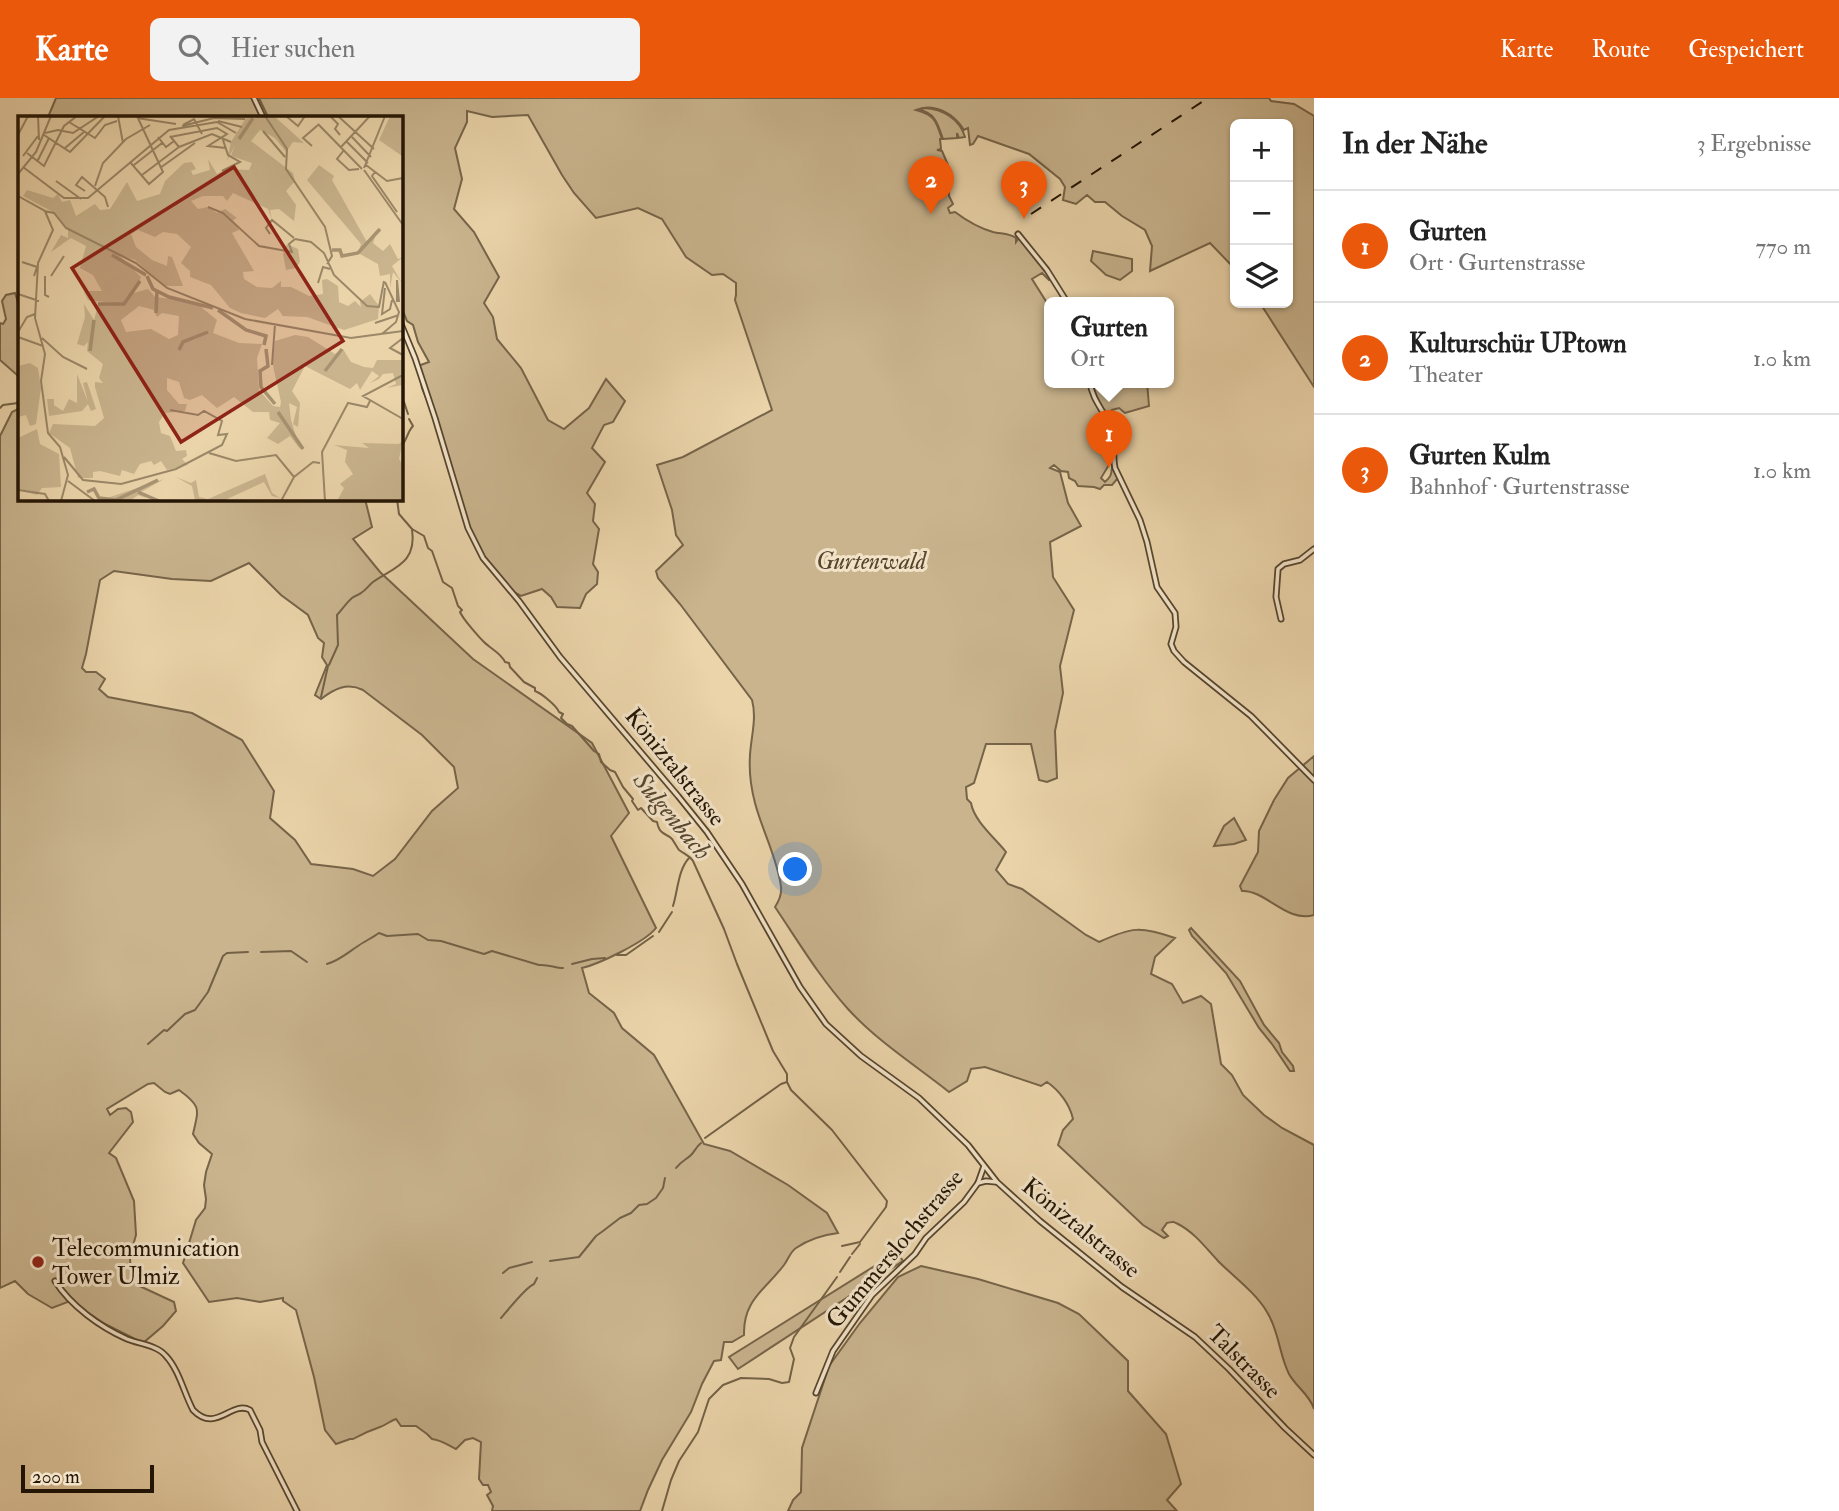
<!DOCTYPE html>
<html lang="de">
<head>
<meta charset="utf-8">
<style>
	body { margin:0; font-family:"IM FELL Double Pica",serif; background:#f2f2f2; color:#222 }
	.controls { position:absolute; right:21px; top:21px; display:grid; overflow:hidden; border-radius:10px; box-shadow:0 2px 5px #0004 }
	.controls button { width:63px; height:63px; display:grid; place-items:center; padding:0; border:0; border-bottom:2px solid #e0e0e0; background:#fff; color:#222; font:35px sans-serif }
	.scale { position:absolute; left:21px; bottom:18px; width:133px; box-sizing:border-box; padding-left:7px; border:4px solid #241504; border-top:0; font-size:19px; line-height:24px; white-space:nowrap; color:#241504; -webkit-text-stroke:5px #f2e3c8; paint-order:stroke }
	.you { position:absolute; left:796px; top:772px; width:24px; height:24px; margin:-18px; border:5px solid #fff; border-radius:50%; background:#1a73e8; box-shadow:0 0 0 10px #1a73e833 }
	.badge { display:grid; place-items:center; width:46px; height:46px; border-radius:50%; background:#ea580c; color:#fff; font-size:23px; font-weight:700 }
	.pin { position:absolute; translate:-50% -58px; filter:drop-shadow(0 2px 4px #0008) }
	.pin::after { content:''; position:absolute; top:37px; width:24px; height:21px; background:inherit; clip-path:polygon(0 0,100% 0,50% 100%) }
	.popup { position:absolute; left:1044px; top:199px; width:130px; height:91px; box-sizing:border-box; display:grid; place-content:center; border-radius:10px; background:#fff; filter:drop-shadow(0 2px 5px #0005); font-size:23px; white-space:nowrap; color:#767676 }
	.popup b { font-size:26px; color:#222 }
	.popup::after { content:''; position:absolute; left:50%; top:100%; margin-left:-14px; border:14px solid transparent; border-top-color:#fff }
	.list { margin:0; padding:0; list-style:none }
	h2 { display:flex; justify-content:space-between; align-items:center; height:91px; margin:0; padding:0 28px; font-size:30px }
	h2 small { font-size:23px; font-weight:400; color:#767676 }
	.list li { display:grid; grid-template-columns:46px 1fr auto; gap:21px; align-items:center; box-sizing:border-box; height:112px; padding:0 28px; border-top:2px solid #e0e0e0 }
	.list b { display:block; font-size:26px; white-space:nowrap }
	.list p { margin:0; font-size:23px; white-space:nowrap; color:#767676 }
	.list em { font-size:23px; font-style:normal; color:#767676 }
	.icon { flex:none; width:38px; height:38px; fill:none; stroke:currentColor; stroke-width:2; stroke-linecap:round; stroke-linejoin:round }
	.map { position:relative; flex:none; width:1314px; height:1413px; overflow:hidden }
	header { display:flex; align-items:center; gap:42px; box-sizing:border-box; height:98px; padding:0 35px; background:#ea580c; color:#fff }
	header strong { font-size:33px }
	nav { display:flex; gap:38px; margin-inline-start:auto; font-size:24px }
	.search { width:490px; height:63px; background:#f2f2f2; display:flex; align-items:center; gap:18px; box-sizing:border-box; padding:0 24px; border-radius:10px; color:#767676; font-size:26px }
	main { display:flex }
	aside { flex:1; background:#fff }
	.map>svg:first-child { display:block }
	.green { fill:#c9b48e; stroke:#766449; stroke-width:2; fill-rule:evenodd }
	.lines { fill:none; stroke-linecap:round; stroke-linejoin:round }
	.stream { stroke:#736146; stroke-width:2 }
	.minor-casing { stroke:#56452e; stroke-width:7 }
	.minor { stroke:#f2e3c8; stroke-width:3.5 }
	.rail { stroke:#241504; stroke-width:2; stroke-dasharray:12 12; stroke-linecap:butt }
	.poi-dot { fill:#8f2418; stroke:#f2e3c8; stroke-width:2.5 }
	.labels { text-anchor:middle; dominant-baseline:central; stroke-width:6; stroke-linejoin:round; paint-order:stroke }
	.park-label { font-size:24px; font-style:italic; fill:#56452d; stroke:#f2e3c8 }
	.street-label { font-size:24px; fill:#241504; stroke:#f2e3c8 }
	.poi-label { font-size:24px; fill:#241504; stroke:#f2e3c8; text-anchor:start }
	.water-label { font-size:26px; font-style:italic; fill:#584730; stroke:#f2e3c8 }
	.inset-river { fill:none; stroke:#a79372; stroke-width:3.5 }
	.inset-road { fill:none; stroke:#9b8868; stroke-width:2 }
	.view { fill:#8f2418; fill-opacity:0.15; stroke:#8f2418; stroke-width:3.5 }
	.inset-edge { fill:none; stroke:#241504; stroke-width:3.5 }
</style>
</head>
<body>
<header>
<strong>Karte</strong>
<div class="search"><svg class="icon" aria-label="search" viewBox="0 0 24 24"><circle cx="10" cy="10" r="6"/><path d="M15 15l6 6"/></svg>Hier suchen</div>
<nav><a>Karte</a><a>Route</a><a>Gespeichert</a></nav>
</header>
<main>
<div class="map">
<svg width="1314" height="1413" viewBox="0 0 1314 1413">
	<rect width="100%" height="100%" fill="#ebd4aa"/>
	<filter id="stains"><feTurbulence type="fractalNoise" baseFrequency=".00286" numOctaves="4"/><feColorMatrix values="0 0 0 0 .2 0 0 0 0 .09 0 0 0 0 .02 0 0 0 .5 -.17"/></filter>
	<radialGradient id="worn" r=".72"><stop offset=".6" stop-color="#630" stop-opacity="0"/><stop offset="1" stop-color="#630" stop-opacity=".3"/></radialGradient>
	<!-- green -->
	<g class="green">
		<path d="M56 0H1269L1271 3 1294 6 1314 18V289L1260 205H1288V26H1235V171L1210 145 1150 173 1152 148 1145 132 1122 118 1105 104H1095L1087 97 1076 106 1063 102 1065 89 1060 81 1029 56 978 38 973 46 970 47 968 30 964 32C954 16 934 4 916 12 935 17 936 23 942 41H940L941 51 937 52 942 53 948 67 949 98 953 106 948 110 950 115 955 114C967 123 979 130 993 134 1001 136 1009 135 1016 140V144L1019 140 1045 171 1051 181 1049 182 1042 175 1032 181 1049 208 1050 284H1089L1092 296 1110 330 1112 339 1113 360 1101 380 1105 384C1114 376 1110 374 1113 367L1118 380 1112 387H1104L1100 391 1094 389 1078 388 1075 383 1069 380 1068 374 1061 373 1054 367 1050 370 1060 374 1068 405 1081 428 1050 444 1053 479 1074 512 1060 568 1063 595 1055 633 1057 680 1047 684 1039 682 1031 646H986L974 685 966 689 967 701 971 705C974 723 995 740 1006 754L996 772 1008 786 1022 791 1086 837 1099 844C1132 829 1140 828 1175 840L1155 859 1151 876 1172 886 1183 905 1201 898 1211 906 1221 966 1232 977 1243 997 1264 1017 1282 1030 1314 1047V1311C1310 1297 1296 1289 1289 1276 1279 1256 1279 1233 1267 1214 1256 1195 1234 1179 1218 1163 1206 1150 1194 1134 1178 1126 1172 1123 1173 1124 1167 1125L1162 1132 1168 1138 1164 1140 1143 1127 1058 1047 1063 1032 1073 1021C1070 1007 1060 993 1047 984L1041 988 985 969 971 971 967 983 949 994C915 967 877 943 848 911 820 880 798 843 775 809 779 803 782 797 781 789 778 762 762 732 755 705 751 690 749 672 750 657 751 639 757 620 752 602L680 506 658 480 656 473 683 447 676 437 672 412 657 367 683 359 772 312 735 202 736 197V185L723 176 712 177 686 159 662 121 638 110 596 120 574 95 562 77 528 17 492 19 467 13V24L455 50 462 81 454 111 474 134 499 179 484 205 493 219 497 241 521 270 548 322 564 331 589 310 606 281 625 303 613 324 604 327 592 350 605 364 587 395 595 406 593 423 599 431 593 466 598 474 597 486 586 496 580 510 557 509 551 499 542 491 521 498 510 492 491 469 473 442 437 327 422 290 418 268 429 264 418 244 413 227 407 223 401 208V19H48Z"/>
		<path d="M924 10C943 11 960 21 965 39L959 40 957 35V40L943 41C938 27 935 14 919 12Z"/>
		<polygon points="1093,153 1132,161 1132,173 1120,182 1106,177 1091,163"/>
		<path d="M15 195C24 218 19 249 19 275L17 277 0 262V225L3 226 6 221 2 203 6 197Z"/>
		<polygon points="1092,284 1147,284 1149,308 1125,315 1119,310 1112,312 1106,317 1093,293"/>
		<path d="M18 311 19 401H365L372 429 353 441 380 474 473 561 592 645 629 715 611 738 656 830C645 844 599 866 582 870L589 895 614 915 622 930 654 957 704 1046 730 1053 788 1087 827 1115 838 1135C822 1137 809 1141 796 1150 790 1154 788 1162 784 1167 765 1192 743 1202 744 1237L732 1244H724L721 1262 714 1263 702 1286 691 1314 662 1362 648 1392 640 1413H492L493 1408 487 1397 491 1394 488 1387H483L479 1381 481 1344 473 1340 465 1342 456 1351C448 1347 441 1342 432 1341L427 1336 416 1328H401L396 1321C390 1323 386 1327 380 1329 371 1332 362 1336 353 1341H350L336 1346 325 1332 314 1279 296 1212 283 1203V1200L260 1204 237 1200 209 1204 183 1165 196 1122 205 1110 206 1101 204 1087 206 1074 212 1056 199 1045 193 1036C199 1010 201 1008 179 992L170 996 165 994 154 985 148 986 107 1011 110 1017 118 1011 126 1010 131 1014 133 1024 109 1055 116 1060 134 1103 136 1137 130 1158 131 1184 174 1204 176 1213 163 1228 143 1245 105 1226 70 1203 52 1210 28 1196 15 1183 0 1190V338L12 314ZM249 465 281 497 308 517 318 540 324 545 322 559 327 567 315 597 321 601C334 591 347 584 363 592L422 637 454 669 458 690 432 713 395 761 373 778 353 771 311 766 295 742 270 720 274 693 242 642 192 615 108 599 99 591 105 581 96 574H86L82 570 86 556 100 482 114 473 172 481 211 483Z"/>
		<path d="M1314 658V817C1286 825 1266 792 1242 793L1240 788 1258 754 1259 733 1274 702 1288 680Z"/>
		<polygon points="1234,720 1246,742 1234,746 1214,748 1224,728"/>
		<polygon points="1191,830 1240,883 1264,927 1279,945 1282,954 1293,968 1294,973 1290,973 1272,946 1259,930 1226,875 1192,838 1189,832"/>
		<polygon points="897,1154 903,1163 738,1271 729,1259"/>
		<polygon points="921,1168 978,1181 1058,1205 1079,1216 1128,1263 1128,1293 1166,1336 1181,1386 1167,1402 1177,1413 788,1413 793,1402 801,1394 802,1350 829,1268 860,1225 898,1179"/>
	</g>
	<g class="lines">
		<!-- stream -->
		<g class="stream">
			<polyline points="259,0 268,19"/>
			<polyline points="401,301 404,304 408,316"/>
			<polyline points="0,310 3,307 18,305"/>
			<path d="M401 348C407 343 407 334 413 328L409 321"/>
			<polyline points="174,401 181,401"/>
			<polyline points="187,401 196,401"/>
			<path d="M397 401 399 416 412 431 424 438 428 450 432 453 443 484 452 490 458 508 462 512 460 514C463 521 478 538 484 544 491 551 501 555 505 564L509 565 510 569 524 584 535 590V593C541 595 557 608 559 614L563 616 561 620 567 626 572 628 594 653 599 656 601 664 610 672 615 674 623 689 633 701 632 703 638 712 641 710 653 723 657 724C660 738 665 734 672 741 673 742 678 751 679 752 684 756 689 757 693 763L724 831 737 866 773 953 787 976V984L791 992 832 1032 887 1103 886 1109 860 1144 842 1148"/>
			<path d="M329 567 338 547 337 517C342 512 346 505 352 500 353 499 360 496 361 495 366 492 369 487 373 484 395 469 417 465 412 431"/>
			<polyline points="321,599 328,568"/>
			<path d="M673 808C678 792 678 772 689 760"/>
			<polyline points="659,834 672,814"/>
			<polyline points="261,854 291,853 307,864"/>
			<polyline points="617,857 626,857 653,838"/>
			<path d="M327 866C340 862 347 855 358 848 365 843 372 840 379 835L387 838 418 836 428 842 441 843 484 856 492 853 539 867C548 866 555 870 563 870"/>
			<polyline points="572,866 592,861 605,860"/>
			<polyline points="148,946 164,932 167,933 185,916 195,912 208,894 223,858 227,855 248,854"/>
			<polyline points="705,1040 781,986 787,984"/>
			<path d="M676 1070C681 1063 686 1062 691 1057 695 1053 696 1049 701 1045"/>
			<polyline points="852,1156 860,1146"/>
			<polyline points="550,1163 579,1159 596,1138 603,1133 620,1120 631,1115 639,1107 647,1106 656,1100 663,1090 665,1080"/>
			<polyline points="840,1174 850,1159"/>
			<polyline points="503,1175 509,1170 532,1164"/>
			<path d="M501 1220C508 1212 526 1189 534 1186L537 1180"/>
			<polyline points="662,1413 671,1382 679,1363 698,1334 709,1301 723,1287 741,1280 769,1281 782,1285 789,1284 794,1261 790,1250 794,1239 837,1179"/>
		</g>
		<!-- minor casing -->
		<g class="minor-casing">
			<g id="minor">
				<polyline points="254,0 263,19"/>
				<polyline points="1018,136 1047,172 1067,204"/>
				<polyline points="401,226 415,260 435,320 468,430 483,460 519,503 560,559 678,698 707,734 742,786 800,889 826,926 861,958 919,1000 968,1047 997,1084 1040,1123 1122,1189 1195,1239 1229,1271 1285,1330 1314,1357"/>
				<path d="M1090 284C1092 302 1105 314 1111 330 1116 344 1112 357 1115 370L1140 422 1147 444 1157 489 1175 515 1176 529 1171 546 1174 553 1184 564 1251 618 1314 682"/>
				<polyline points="1281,521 1276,499 1278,471 1284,466 1300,462 1314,451"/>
				<polyline points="978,1085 986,1083 996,1084"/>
				<path d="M55 1183C71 1208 100 1229 127 1241 139 1246 157 1247 166 1258 179 1272 184 1295 193 1312 216 1336 231 1302 250 1312L260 1332 262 1344 297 1413"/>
				<polyline points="816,1295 833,1253 872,1197 915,1156 926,1140 964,1104 978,1085 984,1068"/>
			</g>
		</g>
		<!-- minor -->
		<use href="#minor" class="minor"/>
		<!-- rail -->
		<polyline class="rail" points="1031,116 1208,0"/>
	</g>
	<!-- markers -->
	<circle class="poi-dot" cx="38" cy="1164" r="7"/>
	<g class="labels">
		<!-- park labels -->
		<g class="park-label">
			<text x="871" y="463">Gurtenwald</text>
		</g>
		<!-- street labels -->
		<g class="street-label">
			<text transform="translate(675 669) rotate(51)">Köniztalstrasse</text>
			<text transform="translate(1081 1130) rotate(39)">Köniztalstrasse</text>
			<text transform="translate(895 1151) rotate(-50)">Gummerslochstrasse</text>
			<text transform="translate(1244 1264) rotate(45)">Talstrasse</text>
		</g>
		<!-- poi labels -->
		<g class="poi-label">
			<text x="52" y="1150">Telecommunication<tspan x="52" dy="28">Tower Ulmiz</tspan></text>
		</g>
		<!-- water labels -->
		<g class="water-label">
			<text transform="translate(672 718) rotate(50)">Sulgenbach</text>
		</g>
	</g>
	<!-- overview -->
	<g transform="translate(18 18)">
		<rect width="385" height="385" fill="#ebd4aa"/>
		<path d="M195 0 234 1 231 8 238 0H256L286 27 275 26 268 36 257 22 242 14 233 25 275 57 277 65 268 75 278 89 276 105 261 93 252 94 254 103 250 93 215 77 209 85 205 80H185L173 85 180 93 190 91 199 97 207 93 219 102 215 104 221 114 214 117 236 155 225 156 226 163 239 171 254 172 263 165V171H273L291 180 305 178 304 164 309 163 320 170 321 186 330 190 337 185 343 191 342 186 352 178 361 190 360 203 326 214 289 201 265 200 260 193 247 202 223 197 212 192 193 169 172 161V155L163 147 173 131 159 118 145 116 137 121 120 114 113 118 118 131 134 144 149 150 150 140 154 141 165 170H146L117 144 101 139 123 161 116 177 130 173 137 181 177 186 199 204 195 217 221 227 244 228 239 242 241 274 255 290 262 291 263 286 254 245 257 225 277 219 290 221 317 238 325 233 333 246 346 251 355 252 359 244H385V269L368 272 378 268 375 257 365 258 361 263 352 267 361 260 354 255 342 274 339 267 332 273 287 250 274 275 282 287 280 311 275 308 279 291 271 287 273 304 282 333 272 320 260 328 249 322 262 307 252 304 251 296H235L216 281 199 292 184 279 172 284 166 282 161 266 149 262V274L161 288H169L167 295 147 297 141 306 143 317 152 320 158 335 168 334 169 340 164 343 170 349 149 354 143 345 136 349 133 345 122 348 116 358 104 354 102 360 82 355 75 356V362H60L52 332 31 317 35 308 77 310 86 302 77 271V266L85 267 81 262 85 248 69 235 70 226 66 230 59 228 67 201 66 188 76 204 80 189 102 188 70 184 65 174 71 180V175H84L75 159 62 152 68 130 53 122 33 136 43 119 50 122V114L35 96 5 80 9 74 35 82 40 78 44 86 52 84 58 100 77 88 82 94 92 93 109 66 119 85 142 78 147 65 166 47 174 46 178 53 173 55 175 59 192 54 190 43 199 58 208 53 231 54 234 47 213 40 217 29 209 45 213 26 228 2ZM121 190 136 194 139 201 144 197 161 200 160 219 151 223 133 213 108 216 103 204ZM372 0H385L384 40 361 24ZM301 49 316 60 314 64 349 126 358 118 355 127 365 135 372 128 380 143 385 141 374 150 384 167 375 156 372 172V158L362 160 360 148 340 137 343 128 289 64ZM269 128 280 133 282 146 278 152 268 154 265 138ZM12 247 20 252 23 272 18 308 12 310 8 299 0 301V250ZM59 258 70 286 65 267 69 266 78 293 73 295 70 288 64 295 31 300 29 283H36V289L45 295 51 283 59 287ZM19 313 22 328 41 338 43 371 24 372 19 379 0 374V322ZM385 324 381 343 385 349V385H319L326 372 322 368 335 358 327 346 329 334 316 329 351 332 344 327 381 328ZM247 358 254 377 262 382 254 380 246 366 205 385 177 384 174 370 158 361 173 367 178 364 181 381 190 383ZM146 363 123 376 128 382 120 379 112 385H80Z" fill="#c9b48e" fill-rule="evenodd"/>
		<path class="inset-river" d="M221 23 235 2M314 134H322L324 140 340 137 362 113M94 139 128 159M129 160 135 173 151 181 195 192M80 188H106L122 165M200 194 228 214 248 220 246 229M138 197 139 175M248 233 250 250 242 255 243 271 257 288M161 234 165 226 190 216M72 235 76 204M307 255 324 233M260 296 285 333M69 376 76 373 81 382 98 384 140 364M120 376 141 385"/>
		<path class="inset-road" d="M20 0 21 24M100 0 105 27M247 0 269 33 268 53 307 111 314 140 309 148M268 0 280 10 287 0M312 0 320 8 317 13 322 19M320 0 356 33M119 2 158 8M200 5 224 11M51 6 77 22 87 9 99 5M300 8 344 53M165 9 176 3 184 18M164 10 196 2 227 3M245 15 267 41M27 17 40 14 55 17 81 0M0 19 10 0M26 19 52 36 87 0M152 20 161 31 194 18 213 26M140 21 148 31 156 25M152 21 199 12 209 18 190 30 208 32M204 21 210 39 222 46 204 55M334 21 353 41M329 26 350 47M294 30 285 22 300 9M323 31 352 0M47 32 66 16M326 34 319 43 331 54 341 53M9 37 26 50 46 10 59 0M5 40 20 20M19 46 31 22M112 46 131 68 145 56 119 0M116 49 144 27M348 49 369 65 385 62M5 51 46 82H70L151 14 199 6 218 17M142 52 177 27M346 52 367 0M346 54 385 109M357 56 354 60 379 96M0 58 18 36 33 0M124 59 161 31M38 65 63 83M77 70 85 47 108 23 132 9M67 75 58 69 64 61 87 81 90 91M0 80 27 95 35 114 20 147 17 202 27 238 23 265 30 317 42 331 50 359 43 385M190 91 205 97 241 130 274 136 271 128 277 123M26 95 36 97 48 112 118 147 149 172 227 203 333 222 385 215M252 118 248 112 254 104 276 122M277 123 293 126 306 137 316 159 349 190 361 191 366 165M4 146 19 151 16 160M27 160V179L31 181M33 160 46 140M300 167 305 151 312 153M367 172 364 198 372 193 374 184M0 178 21 185M379 186V164L381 186M357 207 381 199M0 216 9 201 17 198M364 218 378 206 381 196 367 166M0 221 25 230M24 222 45 241 69 253M385 222 372 232 385 239M254 249 257 208M385 259 345 280 385 303M191 337 218 345 258 339 276 361M46 341 65 364 103 368 158 353 204 329 209 318 200 319 204 305 186 295 180 299 152 294M276 361 295 346 302 347M50 365 77 385M0 374 27 378 31 385M263 385 276 361M307 385 304 336 330 287 349 291 352 285"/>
		<path class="view" d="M216 51 325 225 163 326 54 152Z"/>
		<rect width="385" height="385" class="inset-edge"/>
	</g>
	<rect width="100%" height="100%" filter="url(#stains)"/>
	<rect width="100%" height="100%" fill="url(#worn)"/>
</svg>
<div class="controls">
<button>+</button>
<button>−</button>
<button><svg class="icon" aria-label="layers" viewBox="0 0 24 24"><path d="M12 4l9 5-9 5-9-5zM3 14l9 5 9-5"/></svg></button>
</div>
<div class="scale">200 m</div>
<div class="you"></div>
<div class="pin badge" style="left:1109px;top:370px">1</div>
<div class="popup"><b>Gurten</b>Ort</div>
<div class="pin badge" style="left:931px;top:116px">2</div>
<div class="pin badge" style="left:1024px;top:121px">3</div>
</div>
<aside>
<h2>In der Nähe<small>3 Ergebnisse</small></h2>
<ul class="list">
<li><span class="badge">1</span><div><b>Gurten</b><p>Ort · Gurtenstrasse</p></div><em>770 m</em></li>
<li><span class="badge">2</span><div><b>Kulturschür UPtown</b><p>Theater</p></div><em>1.0 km</em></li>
<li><span class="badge">3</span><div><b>Gurten Kulm</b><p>Bahnhof · Gurtenstrasse</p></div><em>1.0 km</em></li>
</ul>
</aside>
</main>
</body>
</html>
